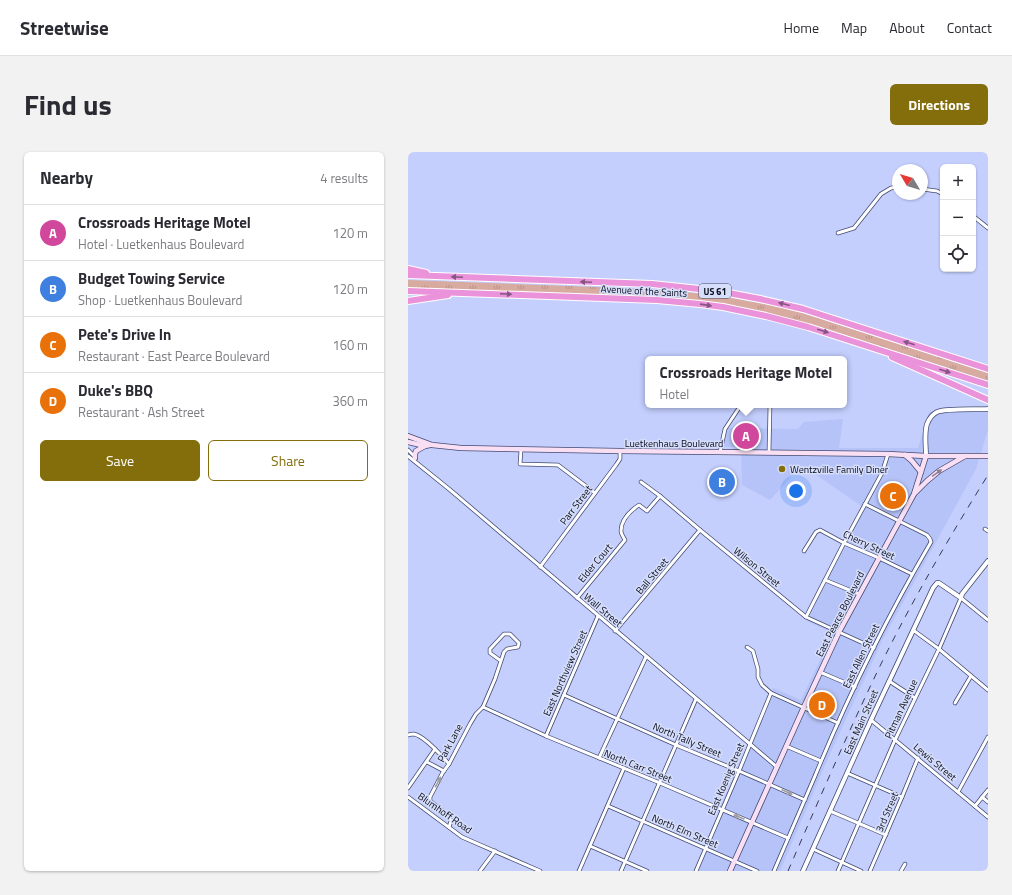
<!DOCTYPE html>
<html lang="en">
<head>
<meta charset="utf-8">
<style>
	body { margin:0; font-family:"Titillium Web",sans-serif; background:#f2f2f3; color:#2b2b33 }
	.controls { position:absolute; right:12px; top:12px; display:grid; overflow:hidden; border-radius:6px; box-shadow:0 1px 3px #0004 }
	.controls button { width:36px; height:36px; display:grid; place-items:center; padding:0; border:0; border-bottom:1px solid #e1e1e2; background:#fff; color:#2b2b33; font:20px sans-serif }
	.compass { position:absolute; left:484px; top:12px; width:36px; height:36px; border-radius:50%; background:#fff; box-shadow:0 1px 3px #0004; rotate:308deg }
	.you { position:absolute; left:388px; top:339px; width:14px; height:14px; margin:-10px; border:3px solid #fff; border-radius:50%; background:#1a73e8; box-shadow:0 0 0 6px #1a73e833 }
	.badge { display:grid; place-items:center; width:26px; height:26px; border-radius:50%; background:#846e0b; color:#fff; font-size:13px; font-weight:700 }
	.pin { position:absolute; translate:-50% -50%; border:2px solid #fff; box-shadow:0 1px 4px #0006 }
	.popup { position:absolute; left:237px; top:204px; width:202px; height:52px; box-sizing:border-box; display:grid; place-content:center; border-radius:6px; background:#fff; filter:drop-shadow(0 1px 3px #0005); font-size:13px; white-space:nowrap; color:#7c7c81 }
	.popup b { font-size:15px; color:#2b2b33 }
	.popup::after { content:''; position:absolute; left:50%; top:100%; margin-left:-8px; border:8px solid transparent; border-top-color:#fff }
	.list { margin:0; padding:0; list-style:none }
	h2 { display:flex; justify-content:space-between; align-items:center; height:52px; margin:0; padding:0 16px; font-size:17px }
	h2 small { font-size:13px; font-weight:400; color:#7c7c81 }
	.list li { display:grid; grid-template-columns:26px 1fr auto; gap:12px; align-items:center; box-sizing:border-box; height:56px; padding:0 16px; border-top:1px solid #e1e1e2 }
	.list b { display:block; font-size:15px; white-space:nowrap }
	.list p { margin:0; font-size:13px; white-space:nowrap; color:#7c7c81 }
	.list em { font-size:13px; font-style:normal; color:#7c7c81 }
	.actions { display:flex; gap:8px; padding:12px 16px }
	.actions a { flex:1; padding:9px 0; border:1px solid #846e0b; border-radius:6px; text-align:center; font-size:14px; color:#846e0b }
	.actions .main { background:#846e0b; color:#fff }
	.icon { flex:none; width:22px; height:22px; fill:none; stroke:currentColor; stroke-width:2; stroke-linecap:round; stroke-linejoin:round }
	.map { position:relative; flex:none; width:580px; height:719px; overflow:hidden; border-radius:6px }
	header { display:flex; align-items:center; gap:24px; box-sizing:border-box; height:56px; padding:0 20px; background:#fff; border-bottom:1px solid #e1e1e2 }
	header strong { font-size:19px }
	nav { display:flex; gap:22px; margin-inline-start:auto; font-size:14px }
	.intro { display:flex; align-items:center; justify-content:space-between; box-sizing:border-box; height:96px; padding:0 24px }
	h1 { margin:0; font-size:28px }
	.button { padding:10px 18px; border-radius:6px; background:#846e0b; color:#fff; font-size:14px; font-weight:700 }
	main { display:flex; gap:24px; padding:0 24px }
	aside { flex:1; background:#fff; border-radius:6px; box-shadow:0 1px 3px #0004 }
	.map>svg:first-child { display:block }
	.built { fill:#b6c3f8 }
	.grass { fill:url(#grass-tufts) }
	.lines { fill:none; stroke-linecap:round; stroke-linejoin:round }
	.minor-casing { stroke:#434b72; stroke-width:4.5 }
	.tertiary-casing { stroke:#434b72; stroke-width:5.5 }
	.secondary-casing { stroke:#434b72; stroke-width:6 }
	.motorway-casing { stroke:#fff; stroke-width:8 }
	.minor { stroke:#fff; stroke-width:3 }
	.tertiary { stroke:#fff; stroke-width:4 }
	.secondary { stroke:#f9dff4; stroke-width:4.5 }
	.motorway { stroke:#eb93da; stroke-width:6 }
	.rail { stroke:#343951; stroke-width:1; stroke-dasharray:7 7; stroke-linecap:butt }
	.oneway { fill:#855684 }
	.oneway2 { fill:#8d8093 }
	.oneway3 { fill:#9d9ea4 }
	.poi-dot { fill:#846e0b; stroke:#d6defa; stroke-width:1.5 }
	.labels { text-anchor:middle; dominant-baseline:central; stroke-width:3; stroke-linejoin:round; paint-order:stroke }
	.shield { fill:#d6defa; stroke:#464b5f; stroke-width:1 }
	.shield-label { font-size:9px; font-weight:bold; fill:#090c1c }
	.street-label { font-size:10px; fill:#090c1c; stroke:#d6defa }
	.poi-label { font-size:10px; fill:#090c1c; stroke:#d6defa; text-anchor:start }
</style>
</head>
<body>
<header>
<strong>Streetwise</strong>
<nav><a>Home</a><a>Map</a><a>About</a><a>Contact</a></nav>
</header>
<div class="intro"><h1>Find us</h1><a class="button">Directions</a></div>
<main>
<aside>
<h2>Nearby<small>4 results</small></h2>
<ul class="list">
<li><span class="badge" style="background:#d1479c">A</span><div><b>Crossroads Heritage Motel</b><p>Hotel · Luetkenhaus Boulevard</p></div><em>120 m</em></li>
<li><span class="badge" style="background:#3f7fe0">B</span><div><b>Budget Towing Service</b><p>Shop · Luetkenhaus Boulevard</p></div><em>120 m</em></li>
<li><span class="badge" style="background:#e8710a">C</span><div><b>Pete's Drive In</b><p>Restaurant · East Pearce Boulevard</p></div><em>160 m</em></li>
<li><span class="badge" style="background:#e8710a">D</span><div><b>Duke's BBQ</b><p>Restaurant · Ash Street</p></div><em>360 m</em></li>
</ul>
<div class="actions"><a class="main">Save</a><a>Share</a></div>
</aside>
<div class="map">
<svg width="580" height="719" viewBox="0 0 580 719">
	<defs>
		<pattern id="grass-tufts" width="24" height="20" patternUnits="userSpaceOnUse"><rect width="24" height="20" fill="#d8aba0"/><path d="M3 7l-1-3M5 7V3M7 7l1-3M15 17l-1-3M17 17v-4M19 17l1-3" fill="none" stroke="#b89289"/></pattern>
	</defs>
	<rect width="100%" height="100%" fill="#c4cffe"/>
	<!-- built -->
	<polygon class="built" points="521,260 580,260 580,278 568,317 475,487 421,604 372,719 287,719 297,693 331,619 365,536 393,548 425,481 399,469 444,379 456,356 394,313 362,348 334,333 333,295 316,295 319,276 390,277 396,270 435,267 431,296 510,296"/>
	<!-- grass -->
	<path class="grass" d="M0 128 243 137C287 140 331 146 375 156 400 162 425 171 450 179 494 193 537 207 580 221V229L412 175 353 160 313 152 0 136Z"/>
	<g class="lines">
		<!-- minor casing -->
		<g class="minor-casing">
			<g id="minor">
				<polyline points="514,37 529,39 535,42"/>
				<polyline points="565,64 580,76"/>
				<polyline points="430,81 446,76 473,42 483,36 490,35"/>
				<polyline points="0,298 7,305"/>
				<polyline points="113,298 112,312 150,313 187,341"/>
				<polyline points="312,300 317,277 333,253"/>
				<polyline points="361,300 362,253"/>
				<polyline points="0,304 41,337 342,592 369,615"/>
				<polyline points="233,330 252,344 292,378 398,465 466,496"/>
				<polyline points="577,377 580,379"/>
				<polyline points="396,399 408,380 412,378 436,391 471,406 504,422"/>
				<polyline points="132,415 208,313 212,307 212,299"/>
				<polyline points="417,428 451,442"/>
				<path d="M169 446 217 388C216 386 213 382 213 379 213 367 222 359 231 353L239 359 252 344"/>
				<polyline points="398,465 436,391 474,321 480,302"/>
				<polyline points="505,478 531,497 580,538"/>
				<polyline points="207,479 292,378"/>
				<polyline points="339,495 345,499 350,517 350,525 354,533 363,541 430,571"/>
				<polyline points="412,520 447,535"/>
				<polyline points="481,529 507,546"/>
				<polyline points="156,543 268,593 331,619 397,648"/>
				<polyline points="547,551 563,524"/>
				<polyline points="75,555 138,584 252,631 380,686"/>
				<polyline points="463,568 580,665"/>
				<path d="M0 583C3 582 4 582 6 582 16 584 34 604 41 612"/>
				<polyline points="138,584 190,464"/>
				<polyline points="378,594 413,609"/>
				<polyline points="191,606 238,505"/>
				<polyline points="19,610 36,619"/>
				<polyline points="439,621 494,645"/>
				<polyline points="0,636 27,597"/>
				<polyline points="550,640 580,585"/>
				<polyline points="0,645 54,685 132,719"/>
				<polyline points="574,645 580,650"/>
				<polyline points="200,654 349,719"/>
				<polyline points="567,654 580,638"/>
				<polyline points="422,659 478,683"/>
				<polyline points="41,675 43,669 41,664 22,649 22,645 35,620 41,612 62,572 68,562 75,555 87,527 96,500 99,497 110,495 111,491 102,482 96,482 82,497 82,501 93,509"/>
				<polyline points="182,694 239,719"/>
				<polyline points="405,697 453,719"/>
				<polyline points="72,719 87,699"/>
				<polyline points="171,719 216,616"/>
				<polyline points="213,719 288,547"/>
				<polyline points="288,719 331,619 363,541"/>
				<path d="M366 719 407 624C440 544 479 465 523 390L522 387 519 383 457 352"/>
				<polyline points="430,719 487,588 531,497 553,446 580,468"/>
				<polyline points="462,719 494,645 510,606"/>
				<polyline points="493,719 497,712"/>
			</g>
		</g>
		<!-- tertiary casing -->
		<g class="tertiary-casing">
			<g id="tertiary">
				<path d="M518 304C518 294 516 281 519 272 521 267 525 262 529 260 539 256 568 258 580 257"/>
				<polyline points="395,719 463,568 525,436 529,431 531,431 553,446 554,442 580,409"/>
			</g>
		</g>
		<!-- secondary casing -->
		<g class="secondary-casing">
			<g id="secondary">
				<polyline points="0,284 24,293 53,296 212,299 480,302 518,304 580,304"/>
				<polyline points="0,290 17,294 22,293"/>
				<polyline points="497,303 504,309 513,320"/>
				<polyline points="7,306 7,302 8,299 17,294"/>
				<polyline points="507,341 519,329 531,319 557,304"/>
				<polyline points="322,719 396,555 431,480 506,342 518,304"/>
			</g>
		</g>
		<!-- motorway casing -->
		<g class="motorway-casing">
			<g id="motorway">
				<polyline points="0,117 18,121"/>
				<polyline points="0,123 244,132 310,139 352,147 395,157 580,217"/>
				<polyline points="0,139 249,148 292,152 315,155 358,164 400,175 580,233"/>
				<polyline points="0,149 40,143"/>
				<polyline points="484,205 580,248"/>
			</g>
		</g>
		<!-- minor -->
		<use href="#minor" class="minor"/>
		<!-- tertiary -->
		<use href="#tertiary" class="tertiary"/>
		<!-- secondary -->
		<use href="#secondary" class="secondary"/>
		<!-- motorway -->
		<use href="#motorway" class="motorway"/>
		<!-- rail -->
		<path class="rail" d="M380 719C410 650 440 580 473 512 505 447 542 384 580 323"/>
	</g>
	<!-- one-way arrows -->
	<defs><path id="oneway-solid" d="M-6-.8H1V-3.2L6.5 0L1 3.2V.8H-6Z"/></defs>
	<g class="oneway">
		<use href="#oneway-solid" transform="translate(49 125) rotate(-178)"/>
		<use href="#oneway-solid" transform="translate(178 130) rotate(-178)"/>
		<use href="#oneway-solid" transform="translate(98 142) rotate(2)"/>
		<use href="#oneway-solid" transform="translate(376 152) rotate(-166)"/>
		<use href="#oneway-solid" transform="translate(298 153) rotate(8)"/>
		<use href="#oneway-solid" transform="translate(415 179) rotate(17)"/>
		<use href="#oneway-solid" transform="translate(501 191) rotate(-162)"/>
		<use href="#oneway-solid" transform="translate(537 219) rotate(18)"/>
	</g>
	<use class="oneway2" href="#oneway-solid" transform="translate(529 321) rotate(-35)"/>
	<g class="oneway3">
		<use href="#oneway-solid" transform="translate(30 630) rotate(-61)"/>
		<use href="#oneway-solid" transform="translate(379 640) rotate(24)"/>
		<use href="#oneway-solid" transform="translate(331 665) rotate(-157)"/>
	</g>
	<!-- markers -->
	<circle class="poi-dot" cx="374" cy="317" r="4"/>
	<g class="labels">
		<!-- shield labels -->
		<rect class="shield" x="291" y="132" width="32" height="14" rx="3"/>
		<g class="shield-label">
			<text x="307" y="139">US 61</text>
		</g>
		<!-- street labels -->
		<g class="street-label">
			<text transform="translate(236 139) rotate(3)">Avenue of the Saints</text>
			<text x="266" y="291">Luetkenhaus Boulevard</text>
			<text transform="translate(168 353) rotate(-53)">Parr Street</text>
			<text transform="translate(461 393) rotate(25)">Cherry Street</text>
			<text transform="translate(187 411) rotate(-50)">Elder Court</text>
			<text transform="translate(349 415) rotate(39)">Wilson Street</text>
			<text transform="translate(244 424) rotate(-50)">Ball Street</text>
			<text transform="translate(195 458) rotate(40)">Wall Street</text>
			<text transform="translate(432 462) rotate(-63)">East Pearce Boulevard</text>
			<text transform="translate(453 504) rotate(-64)">East Allen Street</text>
			<text transform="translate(157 521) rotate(-66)">East Northview Street</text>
			<text transform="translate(493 557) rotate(-65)">Pitman Avenue</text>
			<text transform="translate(453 570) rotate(-66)">East Main Street</text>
			<text transform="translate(279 588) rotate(23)">North Tally Street</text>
			<text transform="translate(42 591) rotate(-62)">Park Lane</text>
			<text transform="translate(527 610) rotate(40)">Lewis Street</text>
			<text transform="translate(230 614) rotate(22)">North Carr Street</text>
			<text transform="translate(318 627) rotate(-67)">East Koenig Street</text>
			<text transform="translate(479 660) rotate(-67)">3rd Street</text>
			<text transform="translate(37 661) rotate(35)">Blumhoff Road</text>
			<text transform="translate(277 679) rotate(23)">North Elm Street</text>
		</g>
		<!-- poi labels -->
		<g class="poi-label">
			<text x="382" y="317">Wentzville Family Diner</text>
		</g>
	</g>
</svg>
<div class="controls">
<button>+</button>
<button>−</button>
<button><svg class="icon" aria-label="locate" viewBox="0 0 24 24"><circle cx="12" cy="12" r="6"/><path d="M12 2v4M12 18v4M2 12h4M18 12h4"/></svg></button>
</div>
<svg class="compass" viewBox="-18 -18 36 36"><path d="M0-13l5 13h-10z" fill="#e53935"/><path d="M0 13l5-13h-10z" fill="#7c7c81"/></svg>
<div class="you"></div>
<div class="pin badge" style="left:338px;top:284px;background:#d1479c">A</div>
<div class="popup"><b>Crossroads Heritage Motel</b>Hotel</div>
<div class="pin badge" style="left:314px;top:330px;background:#3f7fe0">B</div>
<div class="pin badge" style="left:485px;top:344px;background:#e8710a">C</div>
<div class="pin badge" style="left:414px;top:553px;background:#e8710a">D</div>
</div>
</main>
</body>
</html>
